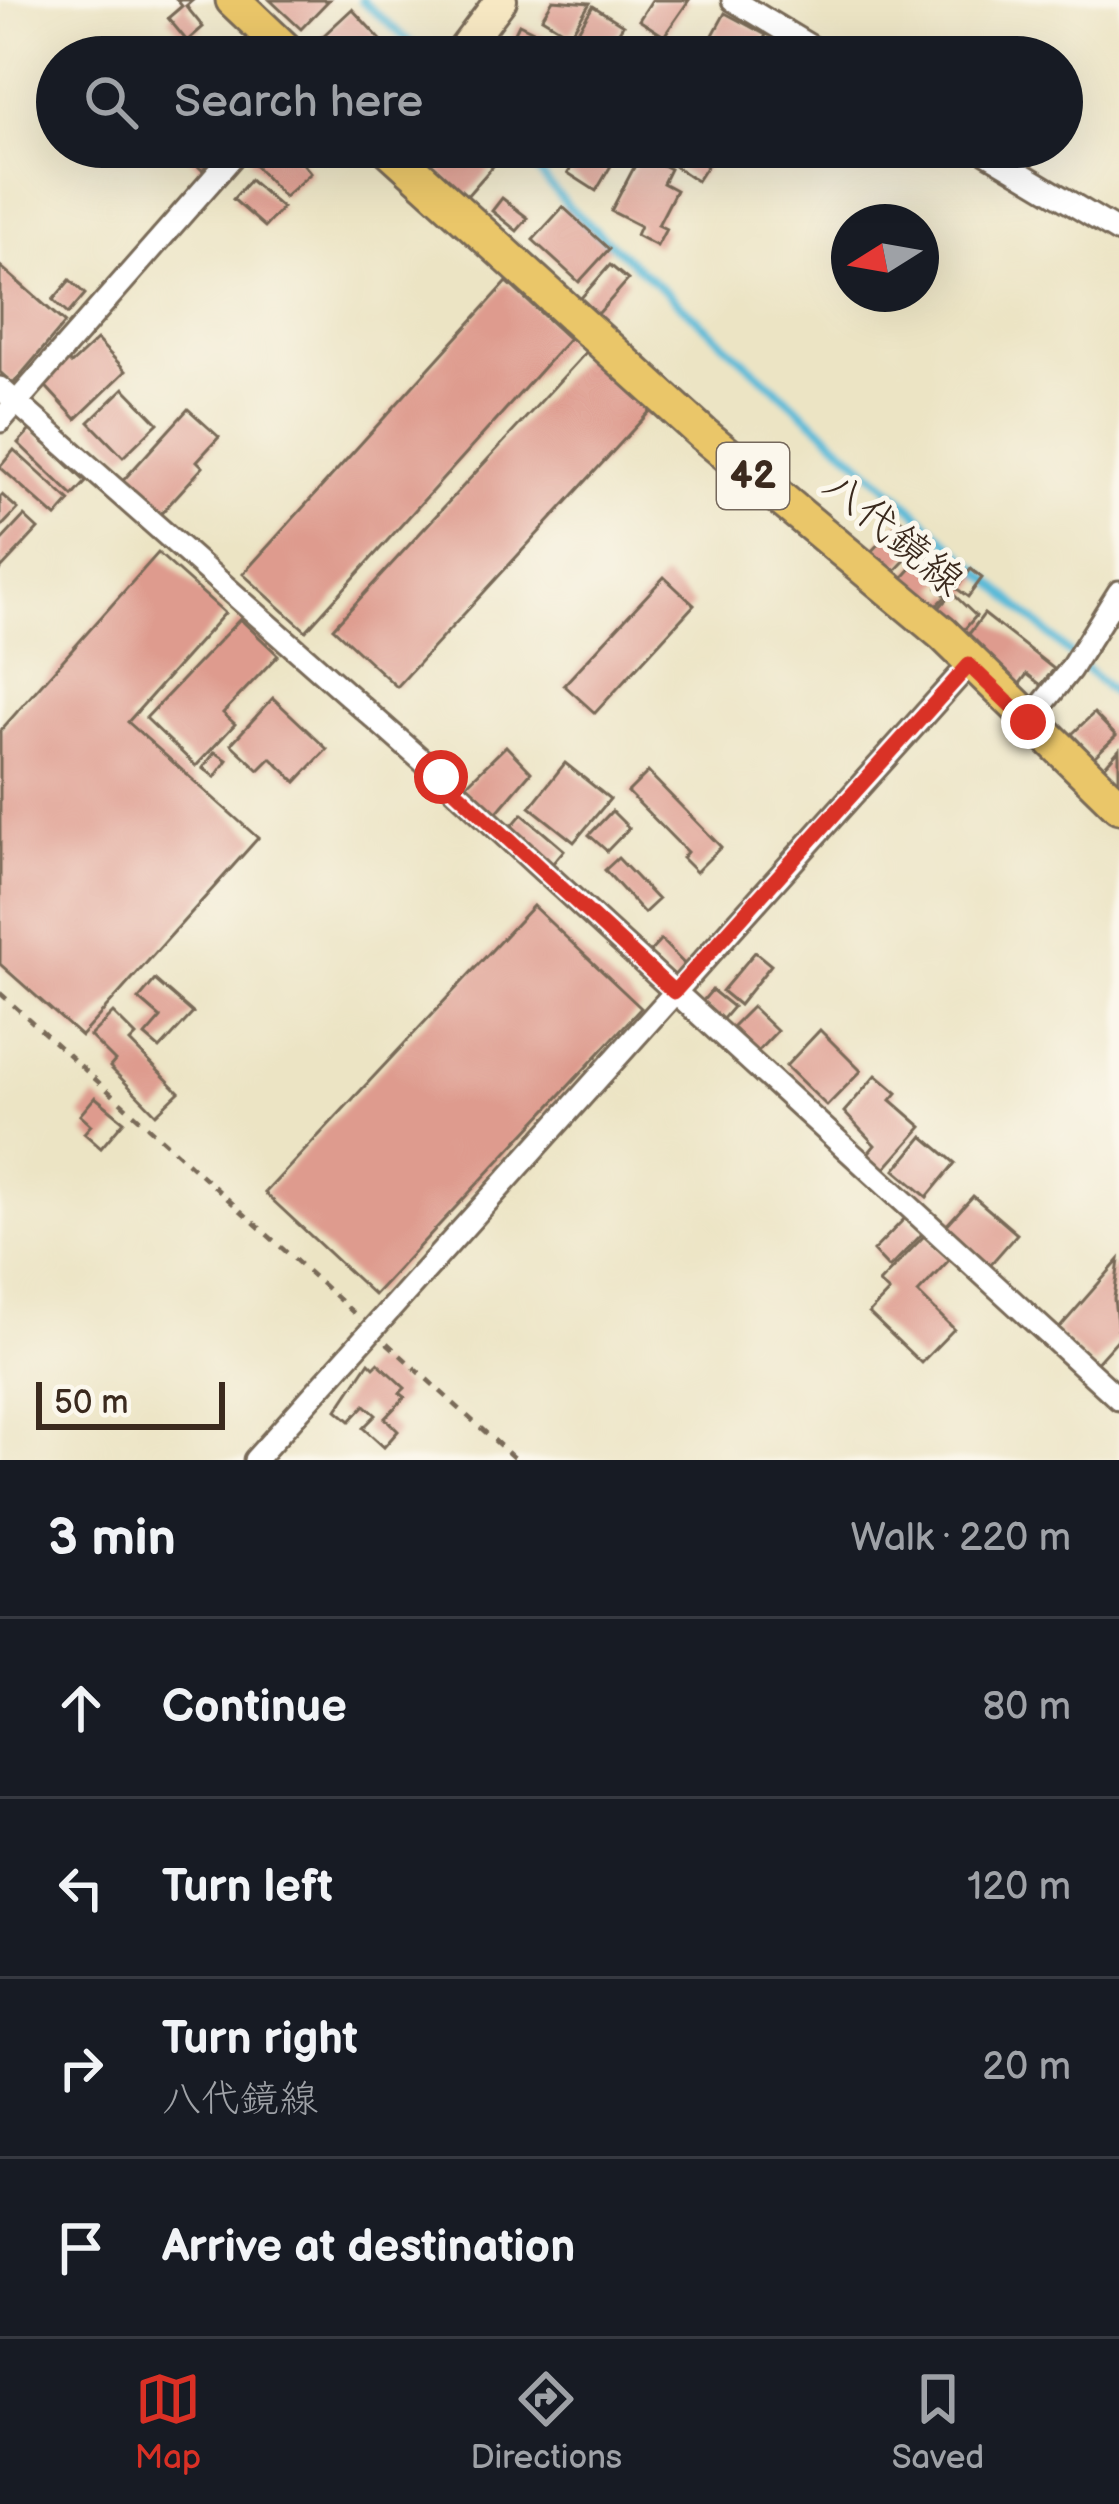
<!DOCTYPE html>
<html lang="en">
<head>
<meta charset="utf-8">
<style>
	body { margin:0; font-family:"Balsamiq Sans","Klee One",sans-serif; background:#242831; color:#f1f3f6 }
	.compass { position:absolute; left:831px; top:204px; width:108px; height:108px; border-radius:50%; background:#171b24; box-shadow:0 12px 48px #0002; rotate:259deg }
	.scale { position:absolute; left:36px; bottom:30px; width:189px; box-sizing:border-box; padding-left:12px; border:6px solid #3b2a1e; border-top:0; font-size:33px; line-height:42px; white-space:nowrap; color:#3b2a1e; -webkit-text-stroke:9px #fbf7ec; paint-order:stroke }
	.stop { position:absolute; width:36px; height:36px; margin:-27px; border:9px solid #d93025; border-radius:50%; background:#fff }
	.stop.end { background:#d93025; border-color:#fff; box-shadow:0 3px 12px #0008 }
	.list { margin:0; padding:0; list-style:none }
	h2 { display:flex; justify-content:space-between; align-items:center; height:156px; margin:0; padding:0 48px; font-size:51px }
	h2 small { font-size:39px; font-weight:400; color:#9ea1a6 }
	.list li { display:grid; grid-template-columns:78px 1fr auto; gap:36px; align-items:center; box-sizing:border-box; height:180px; padding:0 48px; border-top:3px solid #363941 }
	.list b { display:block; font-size:45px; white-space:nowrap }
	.list p { margin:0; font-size:39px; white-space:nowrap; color:#9ea1a6 }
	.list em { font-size:39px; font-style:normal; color:#9ea1a6 }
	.icon { flex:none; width:66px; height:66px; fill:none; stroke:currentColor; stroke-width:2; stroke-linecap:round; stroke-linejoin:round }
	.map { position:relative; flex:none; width:1119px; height:1460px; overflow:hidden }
	.search { position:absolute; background:#171b24; box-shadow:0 12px 48px #0002; left:36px; right:36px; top:36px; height:132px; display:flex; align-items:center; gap:30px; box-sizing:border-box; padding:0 42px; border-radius:66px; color:#9ea1a6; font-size:45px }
	.sheet { height:876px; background:#171b24 }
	nav { display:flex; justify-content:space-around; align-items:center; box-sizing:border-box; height:168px; border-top:3px solid #363941; background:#171b24; font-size:33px; color:#9ea1a6 }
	nav a { display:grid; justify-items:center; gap:6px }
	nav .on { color:#d93025 }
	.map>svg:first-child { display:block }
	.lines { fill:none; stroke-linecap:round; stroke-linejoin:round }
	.stream { stroke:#59bad8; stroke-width:8 }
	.building { fill:#de9b8e }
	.street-casing { stroke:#796b58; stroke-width:27 }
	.secondary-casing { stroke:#796b58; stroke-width:36 }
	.primary-casing { stroke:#796b58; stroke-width:39 }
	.path { stroke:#796b58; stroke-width:4.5; stroke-dasharray:9 9; stroke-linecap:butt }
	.street { stroke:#fff; stroke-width:21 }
	.secondary { stroke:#f7e8c3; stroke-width:30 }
	.primary { stroke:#eac669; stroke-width:33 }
	.route { stroke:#d93025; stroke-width:15 }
	.labels { text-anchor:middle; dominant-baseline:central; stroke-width:10; stroke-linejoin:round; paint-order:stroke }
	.shield { fill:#fbf7ec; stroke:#75685c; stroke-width:3 }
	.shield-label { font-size:39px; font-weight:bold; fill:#3b2a1e }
	.street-label { font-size:42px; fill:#3b2a1e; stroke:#fbf7ec }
</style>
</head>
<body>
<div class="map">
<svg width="1119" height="1460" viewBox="0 0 1119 1460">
	<rect width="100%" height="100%" fill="#fbf7ec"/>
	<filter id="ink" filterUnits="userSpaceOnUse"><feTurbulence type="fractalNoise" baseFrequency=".00833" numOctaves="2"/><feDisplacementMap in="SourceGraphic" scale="24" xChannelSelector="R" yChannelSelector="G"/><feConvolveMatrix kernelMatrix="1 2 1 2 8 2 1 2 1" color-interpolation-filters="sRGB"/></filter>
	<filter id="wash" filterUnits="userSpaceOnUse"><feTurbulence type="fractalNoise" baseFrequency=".004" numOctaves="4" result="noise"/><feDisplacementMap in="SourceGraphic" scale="48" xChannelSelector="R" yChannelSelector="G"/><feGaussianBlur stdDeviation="2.7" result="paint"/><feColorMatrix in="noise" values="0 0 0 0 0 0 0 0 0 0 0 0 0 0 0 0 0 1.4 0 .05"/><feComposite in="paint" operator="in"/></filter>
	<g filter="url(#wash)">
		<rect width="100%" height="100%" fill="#ece4c4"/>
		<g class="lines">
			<!-- stream -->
			<g class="stream">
				<polyline points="361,0 427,57"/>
				<polyline points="517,147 568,206 904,501 1119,699"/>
			</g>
		</g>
		<g id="blocks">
			<!-- building -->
			<g class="building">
				<polygon points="177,0 193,0 186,6 203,27 187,41 168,18 182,6"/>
				<polygon points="270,0 329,0 301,29"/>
				<polygon points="553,0 590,3 570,35 542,18"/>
				<polygon points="652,0 689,0 664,36 639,20"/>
				<polygon points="593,6 623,25 603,57 590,57 569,45"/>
				<polygon points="352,9 393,53 389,57 318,57 310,48"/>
				<polygon points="725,13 766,35 754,57 701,57"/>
				<polygon points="519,24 574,51 571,57 503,57"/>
				<polygon points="188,147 224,147 202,170 183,152"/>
				<polygon points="263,147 289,147 311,173 284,197 249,159"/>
				<polygon points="419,147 473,147 493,166 466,197 416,151"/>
				<polygon points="584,147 622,147 596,191 568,173"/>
				<polygon points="660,147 719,147 697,181 656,154"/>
				<polygon points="641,154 670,169 663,183 676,190 658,225 666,229 657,246 636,235 640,226 611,211"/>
				<polygon points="250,180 282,208 265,227 233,199"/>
				<polygon points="502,198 528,218 517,231 492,211"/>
				<polygon points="563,207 609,249 579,282 533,240"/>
				<polygon points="610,265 628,280 598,314 581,298"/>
				<polygon points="0,266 65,323 13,384 0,372"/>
				<polygon points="70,280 85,294 68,314 53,300"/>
				<polygon points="507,282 569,339 306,631 243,574"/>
				<polygon points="97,340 126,371 76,419 38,378 63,355 71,364"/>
				<polygon points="588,350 652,409 397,687 333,628"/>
				<polygon points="124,388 158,423 123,457 89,422"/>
				<polygon points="188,409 219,437 197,461 203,467 156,519 119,485"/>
				<polygon points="30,430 86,482 73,496 18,443"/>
				<polygon points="14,450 70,501 56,517 0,467"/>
				<polygon points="2,495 18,509 0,528 0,497"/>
				<polygon points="24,516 38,529 0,570 0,542"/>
				<polygon points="901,520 923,541 890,576 868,555"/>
				<polygon points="158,553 225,613 128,722 258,838 81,1036 0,964 0,731"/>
				<polygon points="925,553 949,575 937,588 946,596 929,614 897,584"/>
				<polygon points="971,569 982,578 968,597 956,588"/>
				<polygon points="664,577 694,605 595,713 564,685"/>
				<polygon points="952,593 976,616 956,639 931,617"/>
				<polygon points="984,614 1054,669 1041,685 1027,674 1019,685 963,642"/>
				<polygon points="240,619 278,655 223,713 235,724 196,766 146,718"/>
				<polygon points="273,698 327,749 296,782 271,758 259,770 231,744"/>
				<polygon points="1094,713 1116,736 1094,757 1072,734"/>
				<polygon points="506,746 531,772 491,819 462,789"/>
				<polygon points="1119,750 1119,787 1101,770"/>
				<polygon points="215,752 227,760 215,777 203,768"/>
				<polygon points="565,763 610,799 574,842 530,807"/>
				<polygon points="648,772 721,847 696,872 682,858 687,852 628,792"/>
				<polygon points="612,811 629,828 607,851 589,835"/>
				<polygon points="522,814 564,850 547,870 505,834"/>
				<polygon points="618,858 658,900 644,913 605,870"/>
				<polygon points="533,906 641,1008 374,1295 265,1193"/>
				<polygon points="661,940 692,972 678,985 648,954"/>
				<polygon points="755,952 771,965 739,1005 722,991"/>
				<polygon points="155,980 193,1013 160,1049 145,1036 161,1018 139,999"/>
				<polygon points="712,990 733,1007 721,1021 700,1004"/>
				<polygon points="752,1007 777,1031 757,1052 732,1027"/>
				<polygon points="113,1013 136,1036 130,1042 179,1092 156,1114 110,1067 115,1061 90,1036"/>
				<polygon points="820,1030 861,1071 827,1106 786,1066"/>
				<polygon points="876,1075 897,1093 891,1100 922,1127 882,1172 865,1157 875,1145 844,1112"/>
				<polygon points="95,1097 124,1121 101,1148 84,1133 91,1125 80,1115"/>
				<polygon points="923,1136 955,1163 927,1197 895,1170"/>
				<polygon points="973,1196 1017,1234 989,1266 945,1227"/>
				<polygon points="906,1217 923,1233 889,1268 873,1251"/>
				<polygon points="925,1235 950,1259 918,1293 954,1329 921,1363 869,1313 889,1292 879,1283"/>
				<polygon points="1119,1260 1114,1299 1119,1338 1094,1366 1056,1332"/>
				<polygon points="369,1362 374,1367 378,1363 405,1388 400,1393 405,1397 385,1418 398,1431 384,1447 363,1428 376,1415 365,1405 350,1421 337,1410"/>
			</g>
		</g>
	</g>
	<g filter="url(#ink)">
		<use href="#blocks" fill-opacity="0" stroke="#796b58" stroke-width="3"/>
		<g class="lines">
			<!-- street casing -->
			<g class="street-casing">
				<g id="street">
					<polyline points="733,0 828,57"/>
					<polyline points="977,147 1119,232"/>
					<polyline points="0,388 441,777 1119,1399"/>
					<polyline points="0,421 241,147"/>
					<polyline points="1028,722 1070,670 1119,592"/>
					<polyline points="255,1460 969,665"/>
				</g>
			</g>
			<!-- secondary casing -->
			<g class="secondary-casing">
				<polyline id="secondary" points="458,57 501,0"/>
			</g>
			<!-- primary casing -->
			<g class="primary-casing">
				<g id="primary">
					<polyline points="233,0 293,57"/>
					<polyline points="387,147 703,434 943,634 1119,806"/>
				</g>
			</g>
			<!-- path -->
			<g class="path">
				<polyline points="0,993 356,1315"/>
				<polyline points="387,1343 516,1460"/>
			</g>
			<!-- street -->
			<use href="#street" class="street"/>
			<!-- secondary -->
			<use href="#secondary" class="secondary"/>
			<!-- primary -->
			<use href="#primary" class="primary"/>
		</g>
	</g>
	<g class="lines" filter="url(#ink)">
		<!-- route -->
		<polyline class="route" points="441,777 674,992 969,665 1028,722"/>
	</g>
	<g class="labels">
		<!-- shield labels -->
		<rect class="shield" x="717" y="443" width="72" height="66" rx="9"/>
		<g class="shield-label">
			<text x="753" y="476">42</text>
		</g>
		<!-- street labels -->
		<g class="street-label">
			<text transform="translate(893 534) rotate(40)">八代鏡線</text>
		</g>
	</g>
</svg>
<svg class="compass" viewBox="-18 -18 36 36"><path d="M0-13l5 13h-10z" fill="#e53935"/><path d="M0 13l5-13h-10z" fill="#9ea1a6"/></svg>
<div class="scale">50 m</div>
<div class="stop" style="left:441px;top:777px"></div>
<div class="stop end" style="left:1028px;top:722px"></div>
<div class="search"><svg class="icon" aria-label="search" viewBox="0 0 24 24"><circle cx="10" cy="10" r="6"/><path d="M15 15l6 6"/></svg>Search here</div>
</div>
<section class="sheet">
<h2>3 min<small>Walk · 220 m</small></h2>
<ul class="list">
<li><svg class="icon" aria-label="ahead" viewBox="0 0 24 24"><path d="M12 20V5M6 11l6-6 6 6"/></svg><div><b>Continue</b></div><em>80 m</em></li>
<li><svg class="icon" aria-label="left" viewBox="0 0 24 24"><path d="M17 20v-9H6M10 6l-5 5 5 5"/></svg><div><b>Turn left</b></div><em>120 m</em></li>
<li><svg class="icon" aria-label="right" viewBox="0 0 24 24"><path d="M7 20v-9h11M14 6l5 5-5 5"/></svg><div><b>Turn right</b><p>八代鏡線</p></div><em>20 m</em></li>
<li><svg class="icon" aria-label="arrive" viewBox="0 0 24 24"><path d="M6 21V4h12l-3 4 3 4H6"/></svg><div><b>Arrive at destination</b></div></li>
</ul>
</section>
<nav>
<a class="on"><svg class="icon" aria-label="map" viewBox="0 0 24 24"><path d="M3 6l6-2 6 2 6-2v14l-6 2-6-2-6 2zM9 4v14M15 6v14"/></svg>Map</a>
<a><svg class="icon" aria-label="directions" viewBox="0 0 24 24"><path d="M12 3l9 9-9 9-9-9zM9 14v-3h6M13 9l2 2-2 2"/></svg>Directions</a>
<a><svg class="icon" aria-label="saved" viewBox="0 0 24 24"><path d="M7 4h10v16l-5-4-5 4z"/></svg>Saved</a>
</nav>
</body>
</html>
